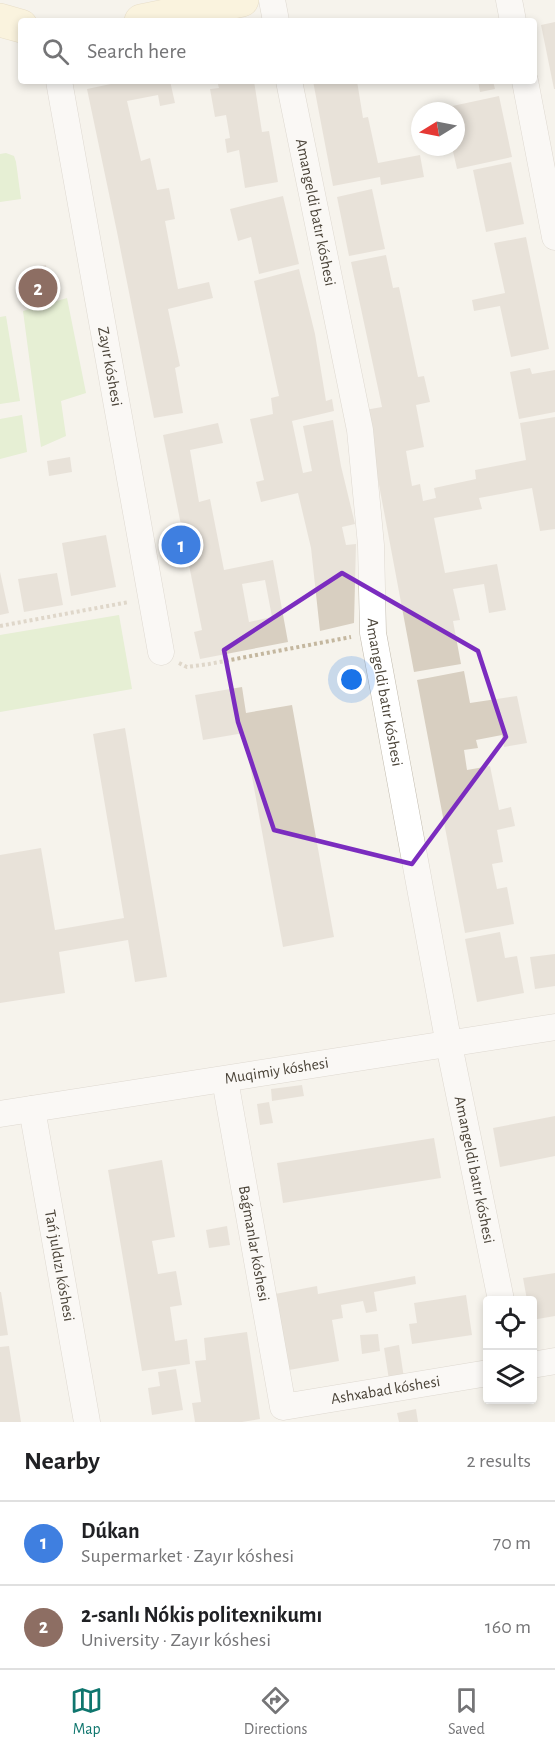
<!DOCTYPE html>
<html lang="en">
<head>
<meta charset="utf-8">
<style>
	body { margin:0; font-family:"Alegreya Sans",sans-serif; background:#f6f6f6; color:#202124 }
	.controls { position:absolute; right:18px; bottom:18px; display:grid; overflow:hidden; border-radius:6px; box-shadow:0 3px 9px #0003 }
	.controls button { width:54px; height:54px; display:grid; place-items:center; padding:0; border:0; border-bottom:2px solid #e0e0e0; background:#fff; color:#202124; font:30px sans-serif }
	.compass { position:absolute; left:411px; top:102px; width:54px; height:54px; border-radius:50%; background:#fff; box-shadow:0 3px 9px #0003; rotate:260deg }
	.you { position:absolute; left:352px; top:680px; width:21px; height:21px; margin:-15px; border:4px solid #fff; border-radius:50%; background:#1a73e8; box-shadow:0 0 0 9px #1a73e833 }
	.badge { display:grid; place-items:center; width:39px; height:39px; border-radius:50%; background:#0f766e; color:#fff; font-size:20px; font-weight:700 }
	.pin { position:absolute; translate:-50% -50%; border:3px solid #fff; box-shadow:0 2px 6px #0006 }
	.list { margin:0; padding:0; list-style:none }
	h2 { display:flex; justify-content:space-between; align-items:center; height:78px; margin:0; padding:0 24px; font-size:26px }
	h2 small { font-size:20px; font-weight:400; color:#757577 }
	.list li { display:grid; grid-template-columns:39px 1fr auto; gap:18px; align-items:center; box-sizing:border-box; height:84px; padding:0 24px; border-top:2px solid #e0e0e0 }
	.list b { display:block; font-size:22px; white-space:nowrap }
	.list p { margin:0; font-size:20px; white-space:nowrap; color:#757577 }
	.list em { font-size:20px; font-style:normal; color:#757577 }
	.icon { flex:none; width:33px; height:33px; fill:none; stroke:currentColor; stroke-width:2; stroke-linecap:round; stroke-linejoin:round }
	.map { position:relative; flex:none; width:555px; height:1422px; overflow:hidden }
	.search { position:absolute; background:#fff; box-shadow:0 3px 9px #0003; left:18px; right:18px; top:18px; height:66px; display:flex; align-items:center; gap:15px; box-sizing:border-box; padding:0 21px; border-radius:6px; color:#757577; font-size:22px }
	.sheet { height:246px; background:#fff }
	nav { display:flex; justify-content:space-around; align-items:center; box-sizing:border-box; height:84px; border-top:2px solid #e0e0e0; background:#fff; font-size:16px; color:#757577 }
	nav a { display:grid; justify-items:center; gap:3px }
	nav .on { color:#0f766e }
	.map>svg:first-child { display:block }
	.green { fill:#d2eab5 }
	.building { fill:#d8cfc1; fill-rule:evenodd }
	.lines { fill:none; stroke-linecap:round; stroke-linejoin:round }
	.minor-casing { stroke:#c2bbae; stroke-width:27 }
	.secondary-casing { stroke:#d6c79b; stroke-width:34 }
	.path { stroke:#c4b79f; stroke-width:4; stroke-dasharray:3 3; stroke-linecap:butt }
	.minor { stroke:#fff; stroke-width:26 }
	.secondary { stroke:#fff3cd; stroke-width:33 }
	.marked { fill:none; stroke:#7b2cbf; stroke-width:4.5; stroke-linejoin:round }
	.labels { text-anchor:middle; dominant-baseline:central; stroke-width:5; stroke-linejoin:round; paint-order:stroke }
	.street-label { font-size:16px; fill:#4b4439; stroke:#fff }
</style>
</head>
<body>
<div class="map">
<svg width="555" height="1422" viewBox="0 0 555 1422">
	<rect width="100%" height="100%" fill="#f6f3ec"/>
	<!-- green -->
	<g class="green">
		<polygon points="6,153 14,156 16,162 21,199 0,202 0,154"/>
		<polygon points="67,298 86,393 61,401 66,436 41,447 23,311"/>
		<polygon points="6,316 20,401 0,404 0,317"/>
		<polygon points="22,415 27,452 0,459 0,419"/>
		<polygon points="119,615 132,689 0,712 0,635"/>
	</g>
	<!-- building -->
	<g class="building">
		<polygon points="555,22 555,89 554,89 541,25"/>
		<polygon points="125,81 170,81 175,103 160,106 158,95 127,101 141,161 150,158 157,190 169,188 175,219 165,221 178,289 209,282 213,298 168,309 180,366 175,368 183,413 154,418 117,232 87,89"/>
		<polygon points="217,81 254,81 262,132 269,131 278,182 245,188 239,150 227,153 225,139 230,138 226,115 215,117 210,89 219,88"/>
		<polygon points="313,81 357,81 363,118 368,117 378,163 420,155 424,177 381,185 380,177 333,186"/>
		<polygon points="478,81 493,81 495,89 480,92"/>
		<polygon points="499,96 512,157 457,169 452,147 456,147 456,111 444,111 443,108"/>
		<polygon points="511,162 524,224 486,232 473,170"/>
		<polygon points="372,189 385,249 349,256 337,197"/>
		<polygon points="283,196 299,264 259,274 251,237 238,241 230,209"/>
		<polygon points="526,237 549,349 511,357 500,306 474,311 472,300 505,293 494,243"/>
		<polygon points="386,255 393,288 399,287 418,377 424,376 430,402 416,405 424,447 406,451 412,486 420,484 423,501 436,498 434,488 476,479 475,470 526,460 520,423 555,417 555,529 540,531 532,488 479,498 482,509 434,518 445,573 497,564 506,610 489,613 484,584 453,589 460,620 453,621 461,664 414,672 365,410 382,407 351,262"/>
		<polygon points="46,265 50,294 31,297 27,268"/>
		<polygon points="299,269 315,334 326,401 332,399 334,411 292,421 303,473 312,471 303,426 333,420 341,466 355,524 342,527 346,545 356,544 354,623 320,631 311,548 298,493 261,502 256,482 264,480 250,419 273,414 271,398 279,396 254,281"/>
		<polygon points="530,368 532,374 555,370 555,412 519,419 510,372"/>
		<path d="M218 423 223 443 190 450 199 502 210 499 224 570 273 560 288 642 200 659 194 632 202 630 163 435ZM265 580 272 617 249 622 242 584Z"/>
		<polygon points="70,457 72,472 49,476 47,461"/>
		<polygon points="106,535 116,587 71,596 62,543"/>
		<polygon points="0,572 9,613 0,615"/>
		<polygon points="57,573 63,605 24,612 18,579"/>
		<polygon points="464,671 470,703 517,696 527,743 504,747 502,735 476,740 478,748 464,750 467,770 490,766 499,810 511,807 515,826 497,830 503,862 492,864 497,889 507,887 514,924 465,933 417,680"/>
		<polygon points="242,687 246,713 292,705 334,937 283,947 244,733 203,740 195,695"/>
		<polygon points="125,728 167,977 135,982 128,940 59,952 65,993 0,1003 0,855 41,848 55,930 124,918 93,734"/>
		<polygon points="500,932 505,958 517,956 524,993 477,1002 465,939"/>
		<polygon points="555,954 555,986 535,989 530,957"/>
		<polygon points="302,1085 304,1096 272,1101 271,1089"/>
		<polygon points="269,1102 273,1123 260,1125 257,1104"/>
		<polygon points="555,1116 555,1156 500,1167 493,1128"/>
		<polygon points="434,1138 441,1178 283,1203 277,1163"/>
		<polygon points="162,1160 175,1237 152,1241 158,1274 176,1271 182,1305 170,1307 175,1341 187,1339 190,1364 142,1371 108,1170"/>
		<polygon points="227,1226 230,1245 209,1248 206,1230"/>
		<polygon points="555,1273 555,1316 532,1320 532,1300 527,1300 523,1278"/>
		<polygon points="415,1276 416,1284 374,1292 377,1311 366,1313 363,1301 341,1305 343,1318 332,1320 339,1361 289,1370 275,1294 317,1286 318,1294"/>
		<polygon points="0,1292 1,1292 8,1335 0,1336"/>
		<polygon points="466,1295 472,1335 412,1344 409,1324 417,1323 414,1303"/>
		<polygon points="247,1332 260,1419 242,1422 195,1422 192,1403 201,1402 195,1361 206,1360 204,1338"/>
		<polygon points="378,1334 380,1351 362,1354 360,1335"/>
		<polygon points="399,1345 404,1378 389,1380 384,1348"/>
		<polygon points="9,1346 14,1378 21,1422 0,1422 0,1347"/>
		<polygon points="176,1369 183,1410 152,1415 148,1388 160,1386 158,1372"/>
		<polygon points="416,1409 418,1422 399,1422 397,1413"/>
	</g>
	<g class="lines">
		<!-- minor casing -->
		<g class="minor-casing">
			<g id="minor">
				<polyline points="272,0 276,21"/>
				<polyline points="509,0 513,21"/>
				<path id="s1" d="M59 81 161 652"/>
				<path id="s2" d="M289 81 360 430 371 545 373 633 449 1045 501 1300"/>
				<polyline points="525,81 555,237"/>
				<path id="s3" d="M225 1080 283 1407 488 1373"/>
				<path id="s4" d="M32 1109 87 1422"/>
				<path id="s5" d="M0 1114 555 1027"/>
				<polyline points="532,1365 555,1361"/>
			</g>
		</g>
		<!-- secondary casing -->
		<g class="secondary-casing">
			<g id="secondary">
				<polyline points="0,20 21,26"/>
				<polyline points="141,21 242,0"/>
			</g>
		</g>
		<!-- path -->
		<g class="path">
			<polyline points="0,626 129,602"/>
			<polyline points="179,663 187,667 209,664 351,637"/>
		</g>
		<!-- minor -->
		<use href="#minor" class="minor"/>
		<!-- secondary -->
		<use href="#secondary" class="secondary"/>
	</g>
	<!-- marked area -->
	<path d="M0 0H555V1422H0ZM342 573 478 651 506 737 412 864 274 830 238 722 224 650Z" fill="#f6f3ec" fill-opacity=".55" fill-rule="evenodd"/>
	<path class="marked" d="M342 573 478 651 506 737 412 864 274 830 238 722 224 650Z"/>
	<g class="labels">
		<!-- street labels -->
		<g class="street-label">
			<text stroke="none"><textPath href="#s2" startOffset="134">Amangeldi batır kóshesi</textPath></text>
			<text stroke="none"><textPath href="#s1" startOffset="290">Zayır kóshesi</textPath></text>
			<text stroke="none"><textPath href="#s2" startOffset="620">Amangeldi batır kóshesi</textPath></text>
			<text stroke="none"><textPath href="#s5" startOffset="280">Muqimiy kóshesi</textPath></text>
			<text stroke="none"><textPath href="#s2" startOffset="1106">Amangeldi batır kóshesi</textPath></text>
			<text stroke="none"><textPath href="#s3" startOffset="166">Baǵmanlar kóshesi</textPath></text>
			<text stroke="none"><textPath href="#s4" startOffset="159">Tań juldızı kóshesi</textPath></text>
			<text stroke="none"><textPath href="#s3" startOffset="436">Ashxabad kóshesi</textPath></text>
		</g>
	</g>
</svg>
<div class="controls">
<button><svg class="icon" aria-label="locate" viewBox="0 0 24 24"><circle cx="12" cy="12" r="6"/><path d="M12 2v4M12 18v4M2 12h4M18 12h4"/></svg></button>
<button><svg class="icon" aria-label="layers" viewBox="0 0 24 24"><path d="M12 4l9 5-9 5-9-5zM3 14l9 5 9-5"/></svg></button>
</div>
<svg class="compass" viewBox="-18 -18 36 36"><path d="M0-13l5 13h-10z" fill="#e53935"/><path d="M0 13l5-13h-10z" fill="#757577"/></svg>
<div class="you"></div>
<div class="pin badge" style="left:181px;top:545px;background:#3f7fe0">1</div>
<div class="pin badge" style="left:38px;top:288px;background:#8d6e63">2</div>
<div class="search"><svg class="icon" aria-label="search" viewBox="0 0 24 24"><circle cx="10" cy="10" r="6"/><path d="M15 15l6 6"/></svg>Search here</div>
</div>
<section class="sheet">
<h2>Nearby<small>2 results</small></h2>
<ul class="list">
<li><span class="badge" style="background:#3f7fe0">1</span><div><b>Dúkan</b><p>Supermarket · Zayır kóshesi</p></div><em>70 m</em></li>
<li><span class="badge" style="background:#8d6e63">2</span><div><b>2-sanlı Nókis politexnikumı</b><p>University · Zayır kóshesi</p></div><em>160 m</em></li>
</ul>
</section>
<nav>
<a class="on"><svg class="icon" aria-label="map" viewBox="0 0 24 24"><path d="M3 6l6-2 6 2 6-2v14l-6 2-6-2-6 2zM9 4v14M15 6v14"/></svg>Map</a>
<a><svg class="icon" aria-label="directions" viewBox="0 0 24 24"><path d="M12 3l9 9-9 9-9-9zM9 14v-3h6M13 9l2 2-2 2"/></svg>Directions</a>
<a><svg class="icon" aria-label="saved" viewBox="0 0 24 24"><path d="M7 4h10v16l-5-4-5 4z"/></svg>Saved</a>
</nav>
</body>
</html>
